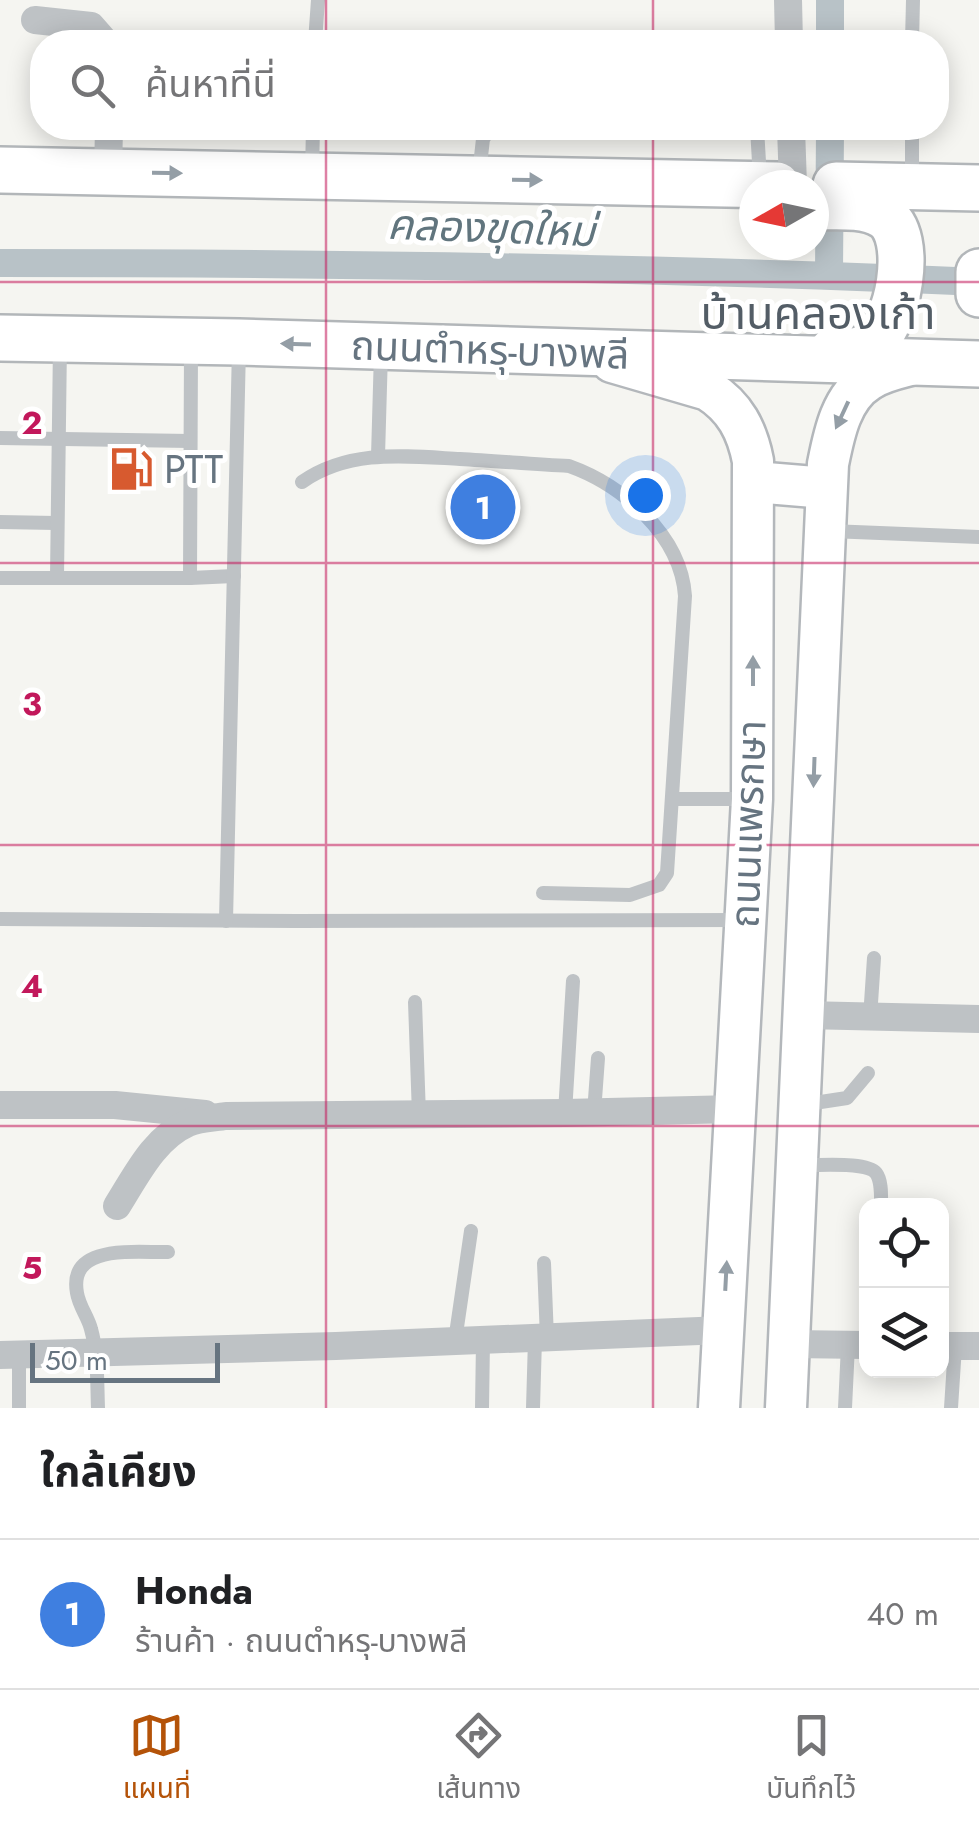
<!DOCTYPE html>
<html lang="th">
<head>
<meta charset="utf-8">
<style>
	body { margin:0; font-family:Jost,"Noto Sans Thai",sans-serif; background:#f2f2f2; color:#202124 }
	.controls { position:absolute; right:30px; bottom:30px; display:grid; overflow:hidden; border-radius:20px; box-shadow:0 5px 25px #0003 }
	.controls button { width:90px; height:90px; display:grid; place-items:center; padding:0; border:0; border-bottom:2px solid #e0e0e0; background:#fff; color:#202124; font:50px sans-serif }
	.compass { position:absolute; left:739px; top:170px; width:90px; height:90px; border-radius:50%; background:#fff; box-shadow:0 5px 25px #0003; rotate:261deg }
	.scale { position:absolute; left:30px; bottom:25px; width:190px; box-sizing:border-box; padding-left:10px; border:5px solid #667480; border-top:0; font-size:28px; line-height:35px; white-space:nowrap; color:#667480; -webkit-text-stroke:8px #fff; paint-order:stroke }
	.you { position:absolute; left:645px; top:495px; width:35px; height:35px; margin:-25px; border:8px solid #fff; border-radius:50%; background:#1a73e8; box-shadow:0 0 0 15px #1a73e833 }
	.badge { display:grid; place-items:center; width:65px; height:65px; border-radius:50%; background:#b45309; color:#fff; font-size:32px; font-weight:700 }
	.pin { position:absolute; translate:-50% -50%; border:5px solid #fff; box-shadow:0 2px 10px #0006 }
	.list { margin:0; padding:0; list-style:none }
	h2 { display:flex; justify-content:space-between; align-items:center; height:130px; margin:0; padding:0 40px; font-size:42px }
	h2 small { font-size:32px; font-weight:400; color:#757577 }
	.list li { display:grid; grid-template-columns:65px 1fr auto; gap:30px; align-items:center; box-sizing:border-box; height:150px; padding:0 40px; border-top:2px solid #e0e0e0 }
	.list b { display:block; font-size:38px; white-space:nowrap }
	.list p { margin:0; font-size:32px; white-space:nowrap; color:#757577 }
	.list em { font-size:32px; font-style:normal; color:#757577 }
	.icon { flex:none; width:55px; height:55px; fill:none; stroke:currentColor; stroke-width:2; stroke-linecap:round; stroke-linejoin:round }
	.map { position:relative; flex:none; width:979px; height:1408px; overflow:hidden }
	.search { position:absolute; background:#fff; box-shadow:0 5px 25px #0003; left:30px; right:30px; top:30px; height:110px; display:flex; align-items:center; gap:25px; box-sizing:border-box; padding:0 35px; border-radius:40px; color:#757577; font-size:38px }
	.sheet { height:280px; background:#fff }
	nav { display:flex; justify-content:space-around; align-items:center; box-sizing:border-box; height:140px; border-top:2px solid #e0e0e0; background:#fff; font-size:28px; color:#757577 }
	nav a { display:grid; justify-items:center; gap:5px }
	nav .on { color:#b45309 }
	.map>svg:first-child { display:block }
	.lines { fill:none; stroke-linecap:round; stroke-linejoin:round }
	.canal { stroke:#b8c2c7; stroke-width:28 }
	.secondary-casing { stroke:#b3b7bb; stroke-width:45 }
	.primary-casing { stroke:#b2b6b9; stroke-width:50 }
	.service { stroke:#bec2c5; stroke-width:14 }
	.minor { stroke:#bec2c5; stroke-width:28 }
	.secondary { stroke:#fff; stroke-width:40 }
	.primary { stroke:#fff; stroke-width:45 }
	.oneway { fill:#949ea6 }
	.grid { fill:none; stroke:#c2185b; stroke-width:2.5; stroke-opacity:0.55 }
	.labels { text-anchor:middle; dominant-baseline:central; stroke-width:10; stroke-linejoin:round; paint-order:stroke }
	.street-label { font-size:40px; fill:#667480; stroke:#fff }
	.poi-label { font-size:40px; fill:#667480; stroke:#fff; text-anchor:start }
	.water-label { font-size:42px; font-style:italic; fill:#61757e; stroke:#fff }
	.quarter-label { font-size:45px; fill:#535d66; stroke:#fff }
	.grid-label { font-size:32px; text-anchor:middle; font-weight:bold; fill:#c2185b; stroke:#fff; stroke-width:10; stroke-linejoin:round; paint-order:stroke }
</style>
</head>
<body>
<div class="map">
<svg width="979" height="1408" viewBox="0 0 979 1408">
	<rect width="100%" height="100%" fill="#f5f5f1"/>
	<g class="lines">
		<!-- canal -->
		<g class="canal">
			<polyline points="830,42 830,0"/>
			<path d="M0 263C326 263 653 267 979 282"/>
			<polyline points="829,275 830,128"/>
		</g>
		<!-- secondary casing -->
		<g class="secondary-casing">
			<g id="secondary">
				<path d="M612 362 708 390C735 407 747 430 753 461L752 799 719 1408"/>
				<polyline points="754,482 826,488"/>
				<path d="M786 1408 828 464C834 434 841 397 869 380 882 371 899 368 914 364"/>
			</g>
		</g>
		<!-- primary casing -->
		<g class="primary-casing">
			<g id="primary">
				<polyline points="0,170 777,185"/>
				<polyline points="836,185 979,188"/>
				<path d="M814 207C836 207 865 204 884 216 916 236 898 327 870 345 859 353 845 352 832 351"/>
				<polyline points="979,272 979,294"/>
				<polyline points="0,338 239,342 979,364"/>
			</g>
		</g>
		<!-- service -->
		<g class="service">
			<polyline points="315,42 318,0"/>
			<polyline points="912,42 913,0"/>
			<polyline points="757,128 760,179"/>
			<polyline points="312,171 313,128"/>
			<polyline points="479,174 483,139 491,128"/>
			<polyline points="912,181 912,128"/>
			<polyline points="0,438 190,441"/>
			<polyline points="378,456 381,352"/>
			<path d="M302 482C349 449 405 456 460 459 496 461 532 464 569 466 622 485 681 535 685 596L667 873 659 885 630 895 543 893"/>
			<polyline points="0,522 56,523"/>
			<polyline points="830,531 979,537"/>
			<polyline points="57,577 60,343"/>
			<polyline points="0,578 190,578 191,349"/>
			<polyline points="190,578 234,576"/>
			<polyline points="672,799 751,799"/>
			<polyline points="0,919 296,921 744,920"/>
			<polyline points="226,921 239,347"/>
			<polyline points="415,1002 419,1115"/>
			<polyline points="870,1018 874,958"/>
			<polyline points="801,1105 847,1098 868,1073"/>
			<polyline points="565,1113 573,981"/>
			<polyline points="594,1113 598,1058"/>
			<path d="M802 1165C818 1166 866 1161 876 1173 882 1181 881 1195 881 1206"/>
			<polyline points="544,1263 547,1338"/>
			<polyline points="455,1341 471,1231"/>
			<polyline points="19,1408 19,1355"/>
			<path d="M98 1408C97 1382 98 1354 91 1329 88 1317 79 1306 77 1293 68 1243 136 1253 168 1252"/>
			<polyline points="482,1408 483,1341"/>
			<polyline points="533,1408 535,1339"/>
			<polyline points="845,1408 848,1345"/>
			<polyline points="951,1408 955,1346"/>
		</g>
		<!-- minor -->
		<g class="minor">
			<polyline points="788,0 789,42"/>
			<polyline points="35,20 91,26 105,42"/>
			<polyline points="791,128 793,185"/>
			<polyline points="108,172 109,128"/>
			<polyline points="804,1015 979,1019"/>
			<polyline points="0,1105 115,1105 205,1114"/>
			<path d="M117 1206C136 1176 154 1138 188 1123 199 1118 214 1118 226 1116L565 1113 736 1109"/>
			<polyline points="790,1344 866,1345"/>
			<polyline points="942,1346 979,1346"/>
			<polyline points="0,1355 336,1346 723,1330"/>
		</g>
		<!-- secondary -->
		<use href="#secondary" class="secondary"/>
		<!-- primary -->
		<use href="#primary" class="primary"/>
	</g>
	<!-- one-way arrows -->
	<defs><path id="oneway-solid" d="M-6-.8H1V-3.2L6.5 0L1 3.2V.8H-6Z" transform="scale(2.5)"/></defs>
	<g class="oneway">
		<use href="#oneway-solid" transform="translate(167 173) rotate(1)"/>
		<use href="#oneway-solid" transform="translate(527 180) rotate(1)"/>
		<use href="#oneway-solid" transform="translate(296 344) rotate(-178)"/>
		<use href="#oneway-solid" transform="translate(842 415) rotate(115)"/>
		<use href="#oneway-solid" transform="translate(753 671) rotate(-90)"/>
		<use href="#oneway-solid" transform="translate(814 772) rotate(92)"/>
		<use href="#oneway-solid" transform="translate(726 1276) rotate(-87)"/>
	</g>
	<!-- grid -->
	<path class="grid" d="M326 0V42M653 0V42M326 128V1408M653 128V1408M0 282H979M0 563H979M0 845H979M0 1126H979"/>
	<!-- icons -->
	<defs>
		<g id="fuel-bare" transform="scale(3.45)"><path d="M-5.5-6h7V0h2V4h1.3V-2.5L3-4.5l.8-.8L6-3V5H2.5V1h-1V6h-7ZM-4.2-4.7v3.2H.2V-4.7Z" fill="#d75a2f" stroke="#fff" stroke-width="2.5" paint-order="stroke"/></g>
	</defs>
	<g fill-rule="evenodd">
		<use href="#fuel-bare" x="131" y="469"/>
	</g>
	<g class="labels">
		<!-- street labels -->
		<g class="street-label">
			<text transform="translate(490 350) rotate(2)">ถนนตำหรุ-บางพลี</text>
			<text transform="translate(748 824) rotate(-88)">ถนนแพรกษา</text>
		</g>
		<!-- poi labels -->
		<g class="poi-label">
			<text x="164" y="469">PTT</text>
		</g>
		<!-- water labels -->
		<g class="water-label">
			<text transform="translate(491 228) rotate(2)">คลองขุดใหม่</text>
		</g>
		<!-- quarter labels -->
		<g class="quarter-label">
			<text x="818" y="313">บ้านคลองเก้า</text>
		</g>
	</g>
	<g class="grid-label">
		<text x="32" y="434">2</text>
		<text x="32" y="715">3</text>
		<text x="32" y="997">4</text>
		<text x="32" y="1279">5</text>
	</g>
</svg>
<div class="controls">
<button><svg class="icon" aria-label="locate" viewBox="0 0 24 24"><circle cx="12" cy="12" r="6"/><path d="M12 2v4M12 18v4M2 12h4M18 12h4"/></svg></button>
<button><svg class="icon" aria-label="layers" viewBox="0 0 24 24"><path d="M12 4l9 5-9 5-9-5zM3 14l9 5 9-5"/></svg></button>
</div>
<svg class="compass" viewBox="-18 -18 36 36"><path d="M0-13l5 13h-10z" fill="#e53935"/><path d="M0 13l5-13h-10z" fill="#757577"/></svg>
<div class="scale">50 m</div>
<div class="you"></div>
<div class="pin badge" style="left:483px;top:507px;background:#3f7fe0">1</div>
<div class="search"><svg class="icon" aria-label="search" viewBox="0 0 24 24"><circle cx="10" cy="10" r="6"/><path d="M15 15l6 6"/></svg>ค้นหาที่นี่</div>
</div>
<section class="sheet">
<h2>ใกล้เคียง<small></small></h2>
<ul class="list">
<li><span class="badge" style="background:#3f7fe0">1</span><div><b>Honda</b><p>ร้านค้า · ถนนตำหรุ-บางพลี</p></div><em>40 m</em></li>
</ul>
</section>
<nav>
<a class="on"><svg class="icon" aria-label="map" viewBox="0 0 24 24"><path d="M3 6l6-2 6 2 6-2v14l-6 2-6-2-6 2zM9 4v14M15 6v14"/></svg>แผนที่</a>
<a><svg class="icon" aria-label="directions" viewBox="0 0 24 24"><path d="M12 3l9 9-9 9-9-9zM9 14v-3h6M13 9l2 2-2 2"/></svg>เส้นทาง</a>
<a><svg class="icon" aria-label="saved" viewBox="0 0 24 24"><path d="M7 4h10v16l-5-4-5 4z"/></svg>บันทึกไว้</a>
</nav>
</body>
</html>
